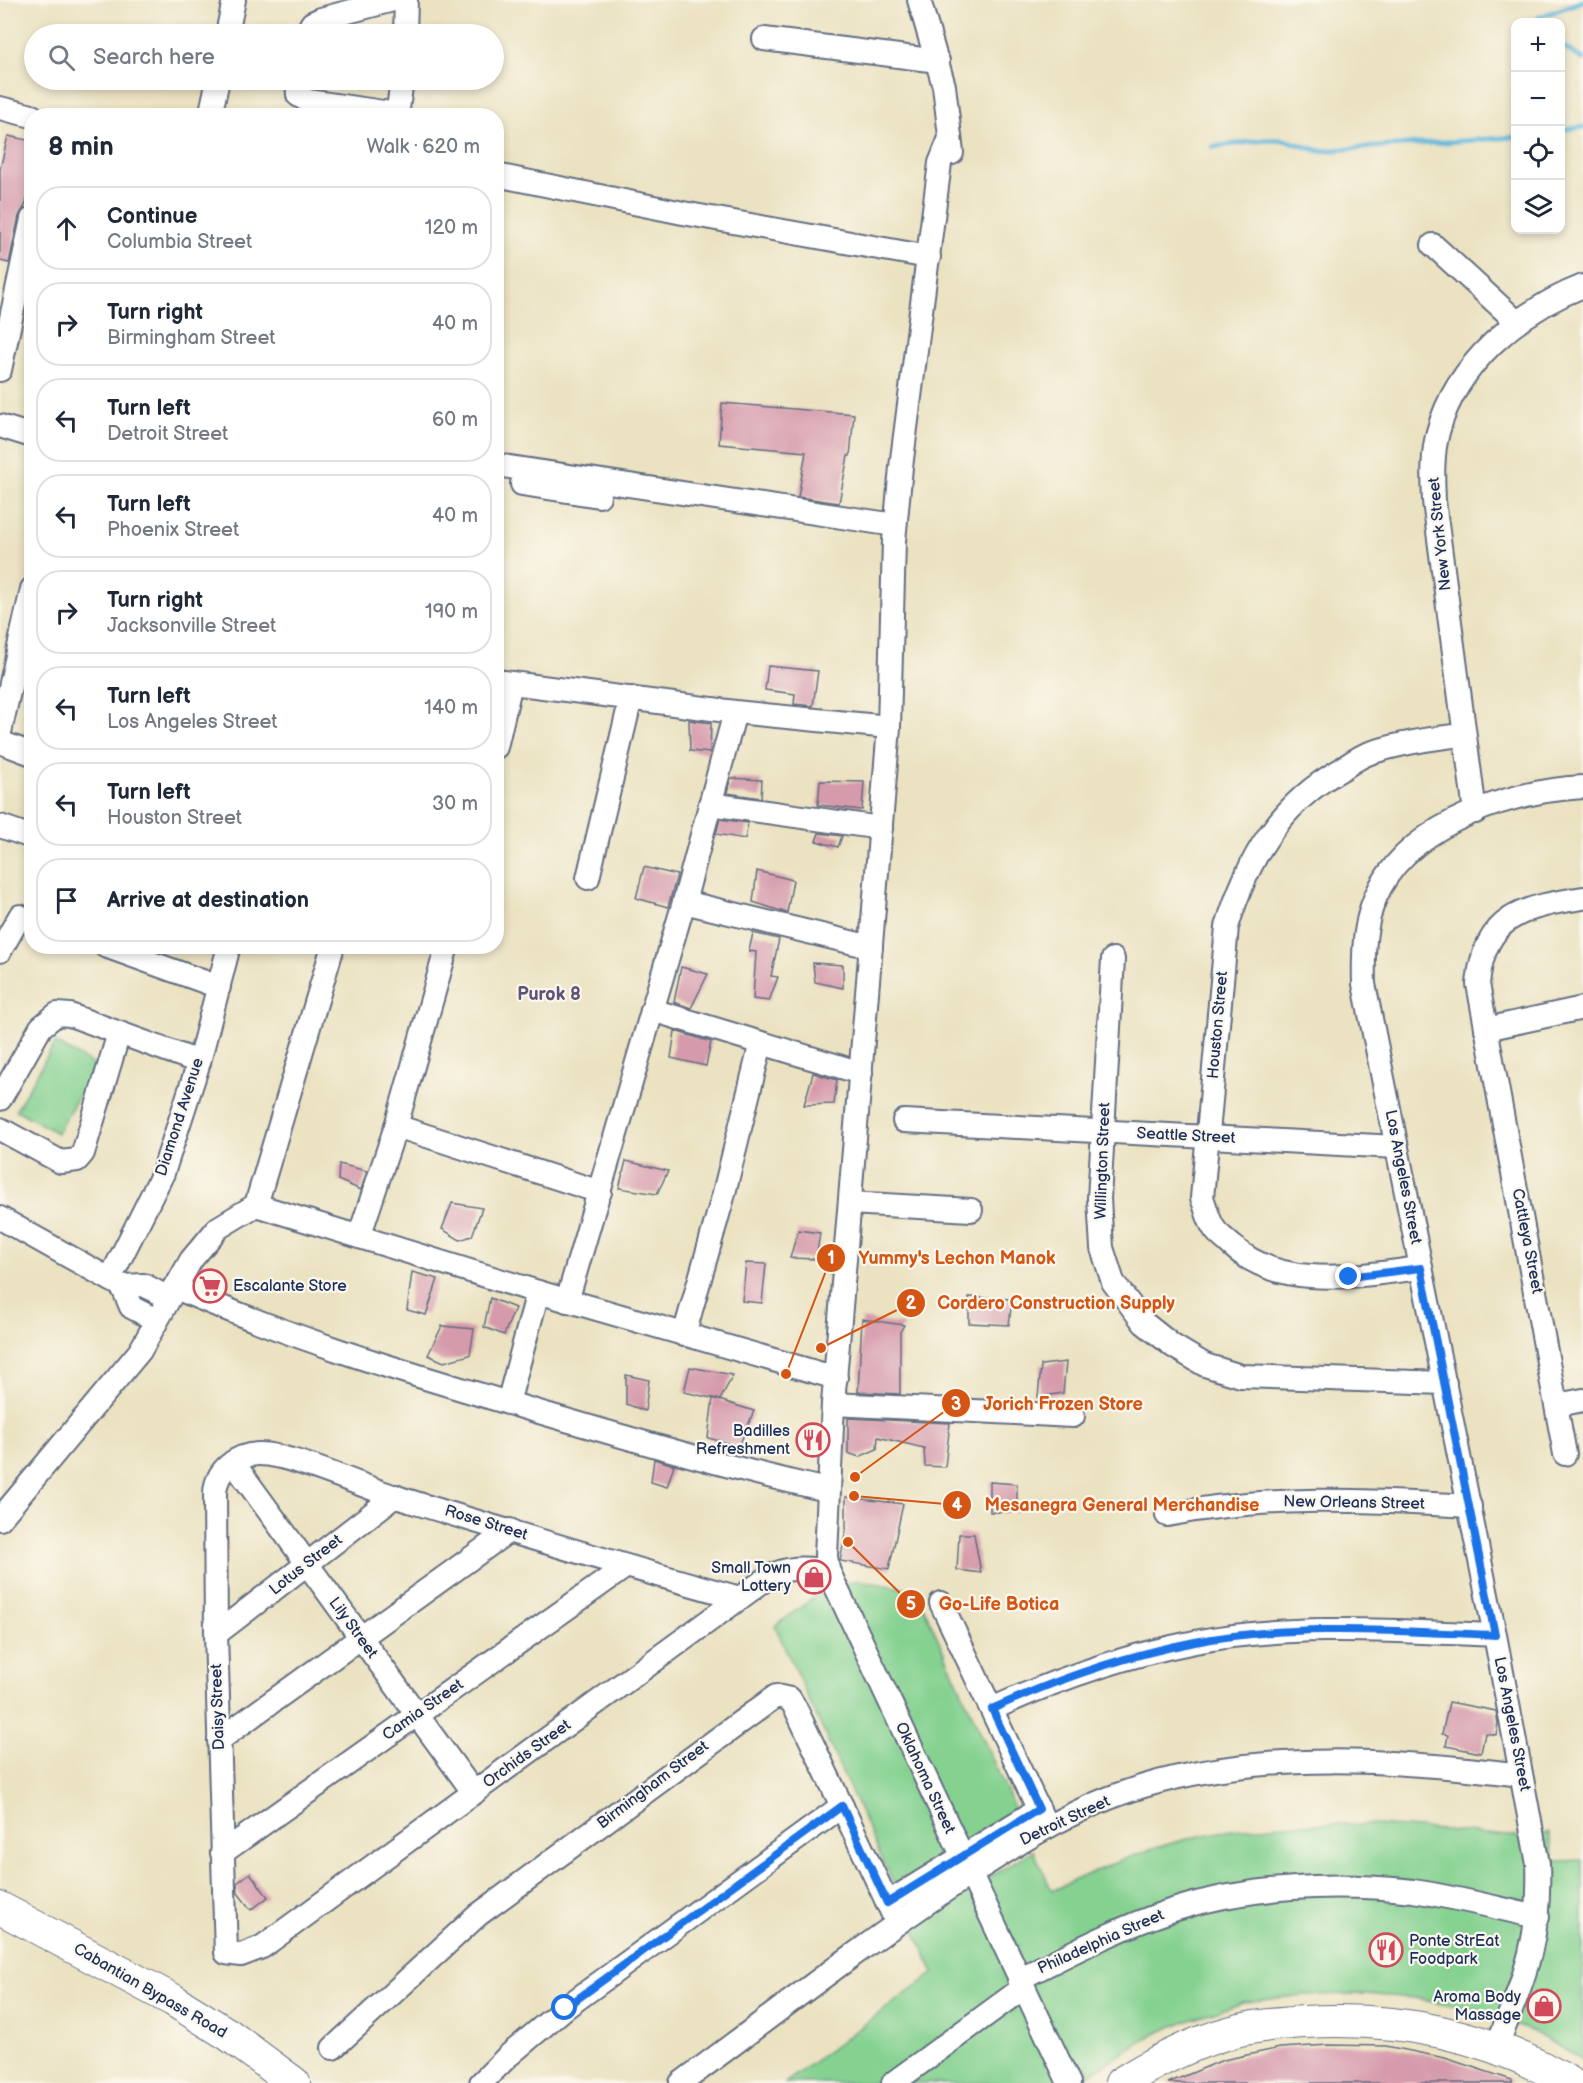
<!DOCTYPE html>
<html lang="en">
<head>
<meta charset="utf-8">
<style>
	body { margin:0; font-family:"Balsamiq Sans",sans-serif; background:#f6f6f7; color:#1f2937 }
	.controls { position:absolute; right:18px; top:18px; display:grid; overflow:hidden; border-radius:12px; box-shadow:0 3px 9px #0003 }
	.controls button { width:54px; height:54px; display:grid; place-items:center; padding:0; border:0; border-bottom:2px solid #e0e1e3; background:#fff; color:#1f2937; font:30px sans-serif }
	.stop { position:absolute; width:18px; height:18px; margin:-14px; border:4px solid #1a73e8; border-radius:50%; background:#fff }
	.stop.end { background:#1a73e8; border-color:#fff; box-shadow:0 2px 6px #0008 }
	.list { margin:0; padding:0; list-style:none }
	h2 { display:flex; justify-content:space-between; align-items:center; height:78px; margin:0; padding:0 24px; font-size:26px }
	h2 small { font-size:20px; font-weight:400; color:#747a83 }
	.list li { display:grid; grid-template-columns:39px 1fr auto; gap:18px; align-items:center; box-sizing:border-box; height:84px; margin:0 12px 12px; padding:0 12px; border:2px solid #e0e1e3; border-radius:24px }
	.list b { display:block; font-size:22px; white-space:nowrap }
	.list p { margin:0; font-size:20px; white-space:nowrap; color:#747a83 }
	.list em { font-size:20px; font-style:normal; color:#747a83 }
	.icon { flex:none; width:33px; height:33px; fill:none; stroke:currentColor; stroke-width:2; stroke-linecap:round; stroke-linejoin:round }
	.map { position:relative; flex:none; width:1583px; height:2083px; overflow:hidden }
	.search { position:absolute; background:#fff; box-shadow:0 3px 9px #0003; left:24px; top:24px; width:480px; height:66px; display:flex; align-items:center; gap:15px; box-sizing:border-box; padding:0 21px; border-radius:33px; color:#747a83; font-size:22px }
	.panel { position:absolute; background:#fff; box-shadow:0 3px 9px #0003; left:24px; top:108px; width:480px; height:846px; border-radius:24px }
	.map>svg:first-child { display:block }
	.green { fill:#84d190; stroke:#508077; stroke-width:1.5 }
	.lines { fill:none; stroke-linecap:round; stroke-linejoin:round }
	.stream { stroke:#5db5da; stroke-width:5 }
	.building { fill:#d59aab }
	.street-casing { stroke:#646e81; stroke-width:26 }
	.secondary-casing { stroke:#646e81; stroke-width:34 }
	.street { stroke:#fff; stroke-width:22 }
	.secondary { stroke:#fff; stroke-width:32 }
	.route { stroke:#1a73e8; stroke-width:8 }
	.labels { text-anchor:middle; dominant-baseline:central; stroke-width:4.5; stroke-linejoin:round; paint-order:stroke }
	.street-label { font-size:16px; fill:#1b2f5e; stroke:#fbf7ec }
	.poi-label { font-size:16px; fill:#1b2f5e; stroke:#fbf7ec; text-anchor:end }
	.neighbourhood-label { font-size:18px; font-weight:bold; fill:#5c5479; stroke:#fbf7ec }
	.leader { fill:none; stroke:#d45514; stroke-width:2 }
	.callout-dot { fill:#d45514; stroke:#fbf7ec; stroke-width:2 }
	.mark-label { font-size:18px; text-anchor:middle; font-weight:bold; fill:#fff }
	.callout-label { font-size:18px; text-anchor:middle; font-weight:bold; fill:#d45514; stroke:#fbf7ec; stroke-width:4.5; stroke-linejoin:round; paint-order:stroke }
</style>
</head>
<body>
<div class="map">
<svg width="1583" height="2083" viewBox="0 0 1583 2083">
	<rect width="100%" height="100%" fill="#fbf7ec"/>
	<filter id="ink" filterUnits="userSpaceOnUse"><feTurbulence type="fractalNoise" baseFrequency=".0167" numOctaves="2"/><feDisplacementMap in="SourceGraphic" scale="12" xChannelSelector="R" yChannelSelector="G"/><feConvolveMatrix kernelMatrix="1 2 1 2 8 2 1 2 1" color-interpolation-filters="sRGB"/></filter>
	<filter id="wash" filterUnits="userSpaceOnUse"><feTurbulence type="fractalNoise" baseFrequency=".008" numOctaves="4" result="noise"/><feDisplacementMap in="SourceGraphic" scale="24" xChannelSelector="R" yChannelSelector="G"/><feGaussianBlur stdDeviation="1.35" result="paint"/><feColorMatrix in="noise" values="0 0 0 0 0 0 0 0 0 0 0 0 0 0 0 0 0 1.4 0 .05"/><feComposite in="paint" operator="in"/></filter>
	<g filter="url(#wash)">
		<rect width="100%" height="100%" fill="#ebe2c1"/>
		<!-- green -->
		<g class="green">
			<polygon points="55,1043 96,1066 57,1133 16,1110"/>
			<path d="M857 1580 916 1590 1017 1814 971 1841 989 1878 1033 1850 1052 1891C1106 1865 1161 1842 1220 1832 1319 1815 1421 1828 1520 1837L1549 1833 1554 1861 1583 1860V2060L1531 2031 1480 2012 1414 1998 1363 1994 1304 1995 1246 2002 1188 2020 1146 2038 1077 2083H785L934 1973 913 1926 963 1894 945 1857 895 1887 775 1626 823 1591Z"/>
		</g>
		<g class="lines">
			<!-- stream -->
			<g class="stream">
				<polyline points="1538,22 1539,17 1583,1"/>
				<polyline points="1560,45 1583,59"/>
				<polyline points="1560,130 1583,127"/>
				<polyline points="1213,147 1264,140 1284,140 1320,151 1516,137"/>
			</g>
		</g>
		<g id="blocks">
			<!-- building -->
			<g class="building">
				<polygon points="8,136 32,141 32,172 26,204 19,216 9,263 0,261 0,169"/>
				<polygon points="722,403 854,414 850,456 848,456 839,503 798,497 806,452 719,444"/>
				<polygon points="768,666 818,671 813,706 794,704 795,694 765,690"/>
				<polygon points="689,720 711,723 710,753 690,751"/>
				<polygon points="731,778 762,780 761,798 727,793"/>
				<polygon points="820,781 864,782 862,810 818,805"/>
				<polygon points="720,819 748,823 745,839 716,834"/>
				<polygon points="819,833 842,836 838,847 816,841"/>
				<polygon points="644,867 677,875 668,907 636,898"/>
				<polygon points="757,871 793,880 787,913 753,902"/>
				<polygon points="753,933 779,939 771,976 778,977 769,1001 753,999 756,952 749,951"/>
				<polygon points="813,963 843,965 843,988 815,982"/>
				<polygon points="681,967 708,974 691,1008 674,1002"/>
				<polygon points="675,1031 711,1042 706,1066 671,1058"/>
				<polygon points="813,1073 837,1080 834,1104 804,1105"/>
				<polygon points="626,1161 668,1171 657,1194 619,1188"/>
				<polygon points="339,1164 367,1171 361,1190 338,1180"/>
				<polygon points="452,1203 482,1208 472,1236 460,1240 442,1229"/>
				<polygon points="798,1230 820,1233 816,1259 790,1258"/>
				<polygon points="746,1263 766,1264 762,1303 742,1301"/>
				<polygon points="412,1272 438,1279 426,1315 407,1310"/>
				<polygon points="969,1297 1012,1299 1009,1325 969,1323"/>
				<polygon points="490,1298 515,1308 504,1335 484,1327"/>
				<polygon points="862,1319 904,1325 900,1332 900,1394 858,1392"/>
				<polygon points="442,1326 474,1329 470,1355 444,1362 428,1355"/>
				<polygon points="1066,1362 1063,1393 1038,1397 1041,1365"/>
				<polygon points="690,1367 733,1375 720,1400 684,1392"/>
				<polygon points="626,1375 649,1380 645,1411 626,1404"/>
				<polygon points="713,1398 754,1411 739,1446 708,1438"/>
				<polygon points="848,1418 950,1423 945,1467 925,1466 924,1448 878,1437 877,1449 859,1457 848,1453"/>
				<polygon points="654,1459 674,1465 667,1487 651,1482"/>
				<polygon points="990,1482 1017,1484 1017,1512 990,1512"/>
				<polygon points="846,1497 903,1504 889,1569 840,1561 846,1530"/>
				<polygon points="959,1534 974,1534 981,1573 957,1570"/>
				<polygon points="1449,1702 1496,1711 1498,1723 1496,1735 1485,1733 1481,1753 1446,1746 1448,1735 1442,1734"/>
				<polygon points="250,1873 268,1897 251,1910 238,1893 237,1883"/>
				<polygon points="1329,2045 1386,2046 1445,2058 1512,2080 1512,2083 1168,2083 1223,2060 1280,2048"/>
			</g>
		</g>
	</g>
	<g filter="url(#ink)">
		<use href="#blocks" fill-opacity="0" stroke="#646e81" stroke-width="1.5"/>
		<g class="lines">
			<!-- street casing -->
			<g class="street-casing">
				<g id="street">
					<polyline points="919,0 944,86 952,153"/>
					<polyline points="227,34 234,0"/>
					<polyline points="306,34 312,23 321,19 393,0"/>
					<polyline points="405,34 406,0"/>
					<polyline points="764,39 938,61"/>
					<polyline points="297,80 298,95 308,101 397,114"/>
					<polyline points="0,108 32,116"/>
					<polyline points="210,116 218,80"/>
					<polyline points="397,116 402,80"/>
					<polyline points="950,138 940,163 901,467 894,541 889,727 833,1404 826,1556 828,1570 1069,2083"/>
					<polyline points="496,175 683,213 929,257"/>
					<polyline points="1433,245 1517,322"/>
					<polyline points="0,370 32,219"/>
					<polyline points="0,426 32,436"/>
					<polyline points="496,465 895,525"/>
					<polyline points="522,484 599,496"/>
					<polyline points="496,681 735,712 889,727"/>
					<polyline points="0,732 32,589"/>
					<polyline points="0,742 32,754"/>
					<polyline points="496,747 511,683"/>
					<polyline points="710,804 881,828"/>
					<path d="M1475 812 1434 501C1433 478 1432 454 1438 432 1456 364 1519 311 1583 286"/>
					<polyline points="0,826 32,837"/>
					<polyline points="588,878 631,698"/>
					<polyline points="684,902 871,947"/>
					<polyline points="105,946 219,987"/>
					<polyline points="0,951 20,916"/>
					<polyline points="1113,959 1099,1199 1102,1248 1113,1282 1144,1323 1173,1346 1205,1365 1241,1376 1445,1383"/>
					<polyline points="652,1010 861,1073"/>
					<polyline points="1486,1029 1583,1008"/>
					<polyline points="0,1099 41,1027 57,1014 70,1015 199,1062"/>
					<polyline points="904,1121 1397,1147"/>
					<polyline points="396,1126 600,1192"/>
					<polyline points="0,1129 61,1162 77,1160 83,1153 119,1033"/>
					<polyline points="850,1203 971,1210"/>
					<polyline points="256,1205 333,946"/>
					<polyline points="0,1218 122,1286 144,1285 168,1298"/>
					<polyline points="359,1237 396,1126 447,946"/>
					<path d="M1421 1268C1360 1275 1280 1292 1230 1244 1225 1239 1217 1234 1214 1228 1208 1220 1206 1207 1202 1198L1227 927C1247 860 1279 804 1342 769 1351 763 1360 756 1370 753 1401 743 1432 738 1464 735"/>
					<polyline points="110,1279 163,1173 199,1062 229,946"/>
					<polyline points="122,1286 131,1307 156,1320"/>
					<path d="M174 1287C285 1336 396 1370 512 1404 617 1435 721 1466 827 1490"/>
					<polyline points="567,1301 684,902 735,712"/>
					<polyline points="684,1335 723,1197 761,1043"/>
					<polyline points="508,1403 538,1292"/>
					<polyline points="833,1404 1073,1416"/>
					<polyline points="1558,1405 1583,1400"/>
					<path d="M1565 1454 1478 984C1484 915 1524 907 1583 898"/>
					<polyline points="233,1462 474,1793"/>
					<path d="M1167 1515C1267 1495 1368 1500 1470 1506"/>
					<polyline points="0,1519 140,1351 191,1260 218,1228 256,1205 538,1292 836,1378"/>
					<path d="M740 1598C625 1567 511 1532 396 1497 363 1487 289 1453 258 1454 236 1455 216 1470 215 1493L216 1634 226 1953 241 1955 262 1947 740 1598C776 1571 782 1565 828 1570"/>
					<polyline points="941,1603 1047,1827"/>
					<polyline points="216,1634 395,1496"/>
					<path d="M992 1709C1057 1679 1124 1656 1195 1642 1293 1623 1396 1631 1495 1635"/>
					<polyline points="219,1740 510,1530"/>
					<polyline points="222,1853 625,1567"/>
					<polyline points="887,1903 1039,1809"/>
					<path d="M1019 1979C1069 1954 1120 1927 1173 1910 1248 1886 1335 1882 1413 1891 1455 1897 1497 1908 1538 1917"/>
					<polyline points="333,2048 478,1915 776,1696 790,1699 796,1709 897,1923"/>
					<path d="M1496 2048C1524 1978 1541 1941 1538 1864L1495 1635 1364 984C1363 950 1364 916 1381 886 1417 821 1513 791 1583 787"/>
					<polyline points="481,2083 508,2056 565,2008 842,1806"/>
					<path d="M681 2083C769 2018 855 1951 946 1890 1008 1849 1072 1807 1144 1786 1266 1750 1396 1760 1521 1775"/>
					<polyline points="893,2083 1023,1988"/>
				</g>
			</g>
			<!-- secondary casing -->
			<g class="secondary-casing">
				<g id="secondary">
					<polyline points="0,1908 173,2000 229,2035 294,2083"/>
					<path d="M1121 2083C1156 2061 1192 2043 1232 2032 1255 2025 1280 2024 1304 2022 1398 2016 1490 2035 1570 2083"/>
				</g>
			</g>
			<!-- street -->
			<use href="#street" class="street"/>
			<!-- secondary -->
			<use href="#secondary" class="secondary"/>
		</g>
	</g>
	<g class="lines" filter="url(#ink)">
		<!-- route -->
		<path class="route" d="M565 2008 842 1806 887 1903 1039 1809 992 1709C1057 1679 1124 1656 1195 1642 1293 1623 1396 1631 1495 1635L1421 1268 1349 1277"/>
	</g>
	<!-- icons -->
	<defs>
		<g id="supermarket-ring" transform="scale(1.725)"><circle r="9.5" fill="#fbf7ec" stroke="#d1495b" stroke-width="1.5"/><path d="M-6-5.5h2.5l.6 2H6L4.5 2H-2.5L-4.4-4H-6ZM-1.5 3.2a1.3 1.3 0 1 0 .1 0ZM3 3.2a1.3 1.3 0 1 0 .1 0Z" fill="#d1495b"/></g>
		<g id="restaurant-ring" transform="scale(1.725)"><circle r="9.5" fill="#fbf7ec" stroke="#d1495b" stroke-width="1.5"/><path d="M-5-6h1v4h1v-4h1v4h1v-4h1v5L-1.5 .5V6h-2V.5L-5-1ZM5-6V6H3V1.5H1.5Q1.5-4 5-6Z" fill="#d1495b"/></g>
		<g id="shop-ring" transform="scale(1.725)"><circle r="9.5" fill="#fbf7ec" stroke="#d1495b" stroke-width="1.5"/><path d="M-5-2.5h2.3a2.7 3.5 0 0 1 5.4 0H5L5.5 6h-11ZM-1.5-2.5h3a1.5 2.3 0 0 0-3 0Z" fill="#d1495b"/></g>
	</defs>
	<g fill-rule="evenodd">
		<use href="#supermarket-ring" x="210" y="1286"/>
		<use href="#restaurant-ring" x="813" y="1440"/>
		<use href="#shop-ring" x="814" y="1577"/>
		<use href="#restaurant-ring" x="1386" y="1950"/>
		<use href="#shop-ring" x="1544" y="2006"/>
	</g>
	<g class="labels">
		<!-- street labels -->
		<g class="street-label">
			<text transform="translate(1440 534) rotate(-96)">New York Street</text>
			<text transform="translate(1218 1025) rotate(-85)">Houston Street</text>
			<text transform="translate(180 1117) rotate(-72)">Diamond Avenue</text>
			<text transform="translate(1186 1136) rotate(3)">Seattle Street</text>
			<text transform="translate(1103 1161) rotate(-88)">Willington Street</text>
			<text transform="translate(1403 1177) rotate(79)">Los Angeles Street</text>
			<text transform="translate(1527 1241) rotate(79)">Cattleya Street</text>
			<text transform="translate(1354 1503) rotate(1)">New Orleans Street</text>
			<text transform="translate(486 1523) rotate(17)">Rose Street</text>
			<text transform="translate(306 1565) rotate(-38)">Lotus Street</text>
			<text transform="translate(353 1628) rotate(54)">Lily Street</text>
			<text transform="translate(218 1707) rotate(-92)">Daisy Street</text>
			<text transform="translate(423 1710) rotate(-35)">Camia Street</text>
			<text transform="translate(1512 1724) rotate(79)">Los Angeles Street</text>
			<text transform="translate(527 1754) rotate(-36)">Orchids Street</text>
			<text transform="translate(925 1778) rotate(65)">Oklahoma Street</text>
			<text transform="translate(653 1785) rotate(-37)">Birmingham Street</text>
			<text transform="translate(1065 1821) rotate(-25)">Detroit Street</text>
			<text transform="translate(1101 1942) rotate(-24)">Philadelphia Street</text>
			<text transform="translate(150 1991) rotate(30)">Cabantian Bypass Road</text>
		</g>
		<!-- poi labels -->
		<g class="poi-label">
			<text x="233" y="1286" text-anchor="start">Escalante Store</text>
			<text x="790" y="1431">Badilles<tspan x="790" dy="18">Refreshment</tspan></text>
			<text x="791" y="1568">Small Town<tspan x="791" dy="18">Lottery</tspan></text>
			<text x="1409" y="1941" text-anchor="start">Ponte StrEat<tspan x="1409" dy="18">Foodpark</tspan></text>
			<text x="1521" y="1997">Aroma Body<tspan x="1521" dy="18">Massage</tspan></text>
		</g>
		<!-- neighbourhood labels -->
		<g class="neighbourhood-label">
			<text x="549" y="994">Purok 8</text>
		</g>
	</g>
	<!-- callouts -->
	<path class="leader" d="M786 1374L831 1258M821 1348L911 1303M855 1477L956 1403M854 1496L957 1505M848 1542L911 1604"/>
	<g class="callout-dot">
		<circle cx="786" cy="1374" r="6"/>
		<circle cx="821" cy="1348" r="6"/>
		<circle cx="855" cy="1477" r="6"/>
		<circle cx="854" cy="1496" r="6"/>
		<circle cx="848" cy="1542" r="6"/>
		<circle cx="831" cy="1258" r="15"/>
		<circle cx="911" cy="1303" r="15"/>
		<circle cx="956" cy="1403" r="15"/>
		<circle cx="957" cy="1505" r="15"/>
		<circle cx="911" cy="1604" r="15"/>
	</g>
	<g class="mark-label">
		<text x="831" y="1264">1</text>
		<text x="911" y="1309">2</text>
		<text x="956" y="1410">3</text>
		<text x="957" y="1511">4</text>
		<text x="911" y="1610">5</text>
	</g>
	<g class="callout-label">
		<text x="957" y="1264">Yummy's Lechon Manok</text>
		<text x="1056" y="1309">Cordero Construction Supply</text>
		<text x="1063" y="1410">Jorich Frozen Store</text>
		<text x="1122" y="1511">Mesanegra General Merchandise</text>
		<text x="999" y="1610">Go-Life Botica</text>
	</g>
</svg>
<div class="controls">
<button>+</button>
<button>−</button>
<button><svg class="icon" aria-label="locate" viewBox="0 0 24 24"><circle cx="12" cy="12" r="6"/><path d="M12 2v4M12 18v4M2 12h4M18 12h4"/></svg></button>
<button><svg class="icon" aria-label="layers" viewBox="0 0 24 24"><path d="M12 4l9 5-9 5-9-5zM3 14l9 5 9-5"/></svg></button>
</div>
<div class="stop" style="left:565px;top:2008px"></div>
<div class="stop end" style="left:1349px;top:1277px"></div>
<div class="search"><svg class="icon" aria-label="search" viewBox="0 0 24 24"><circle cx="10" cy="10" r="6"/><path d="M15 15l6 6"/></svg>Search here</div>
<section class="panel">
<h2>8 min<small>Walk · 620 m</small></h2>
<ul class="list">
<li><svg class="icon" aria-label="ahead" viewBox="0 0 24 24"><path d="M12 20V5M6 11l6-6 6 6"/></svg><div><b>Continue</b><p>Columbia Street</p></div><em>120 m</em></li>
<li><svg class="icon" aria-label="right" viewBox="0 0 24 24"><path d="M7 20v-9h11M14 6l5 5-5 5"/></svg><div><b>Turn right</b><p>Birmingham Street</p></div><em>40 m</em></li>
<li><svg class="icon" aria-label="left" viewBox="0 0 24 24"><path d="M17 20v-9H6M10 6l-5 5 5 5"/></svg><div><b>Turn left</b><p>Detroit Street</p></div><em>60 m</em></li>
<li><svg class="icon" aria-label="left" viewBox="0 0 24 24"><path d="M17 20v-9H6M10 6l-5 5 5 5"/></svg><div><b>Turn left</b><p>Phoenix Street</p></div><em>40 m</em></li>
<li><svg class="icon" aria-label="right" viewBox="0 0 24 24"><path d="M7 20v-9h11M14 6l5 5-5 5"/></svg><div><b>Turn right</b><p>Jacksonville Street</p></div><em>190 m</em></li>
<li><svg class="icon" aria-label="left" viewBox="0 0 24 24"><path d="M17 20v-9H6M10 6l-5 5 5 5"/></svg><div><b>Turn left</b><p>Los Angeles Street</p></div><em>140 m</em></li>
<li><svg class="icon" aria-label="left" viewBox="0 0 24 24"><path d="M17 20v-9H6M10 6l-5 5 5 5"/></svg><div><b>Turn left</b><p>Houston Street</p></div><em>30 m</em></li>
<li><svg class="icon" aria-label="arrive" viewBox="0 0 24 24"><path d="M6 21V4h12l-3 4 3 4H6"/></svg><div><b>Arrive at destination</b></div></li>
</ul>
</section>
</div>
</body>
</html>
